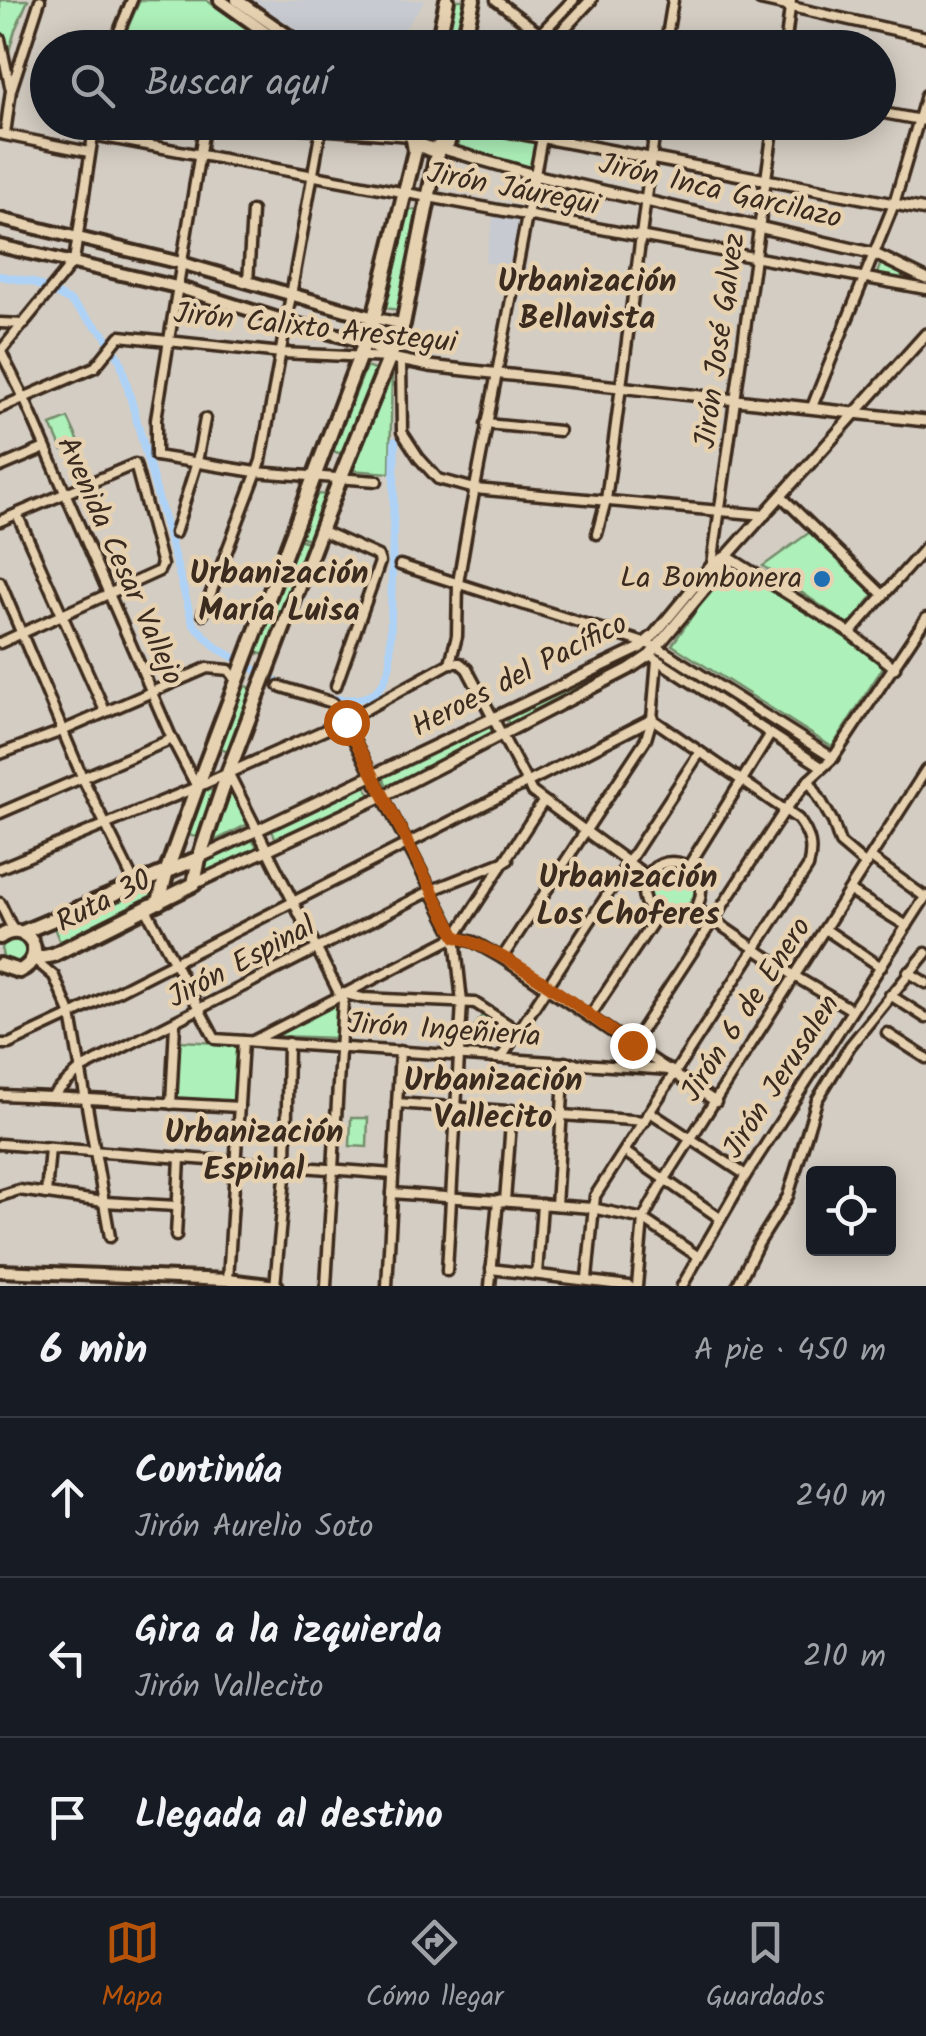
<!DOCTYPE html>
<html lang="es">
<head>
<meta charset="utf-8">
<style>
	body { margin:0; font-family:Kalam,sans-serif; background:#242831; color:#f1f3f6 }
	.controls { position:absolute; right:30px; bottom:30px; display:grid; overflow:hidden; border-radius:10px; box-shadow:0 5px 25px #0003 }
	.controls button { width:90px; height:90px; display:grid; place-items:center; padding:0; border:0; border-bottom:2px solid #363941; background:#171b24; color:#f1f3f6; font:50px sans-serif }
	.stop { position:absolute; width:30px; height:30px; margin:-22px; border:8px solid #b45309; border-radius:50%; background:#fff }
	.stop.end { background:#b45309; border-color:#fff; box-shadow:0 2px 10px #0008 }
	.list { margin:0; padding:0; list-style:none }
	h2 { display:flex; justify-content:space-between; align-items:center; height:130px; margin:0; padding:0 40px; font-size:42px }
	h2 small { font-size:32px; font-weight:400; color:#9ea1a6 }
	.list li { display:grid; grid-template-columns:65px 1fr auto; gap:30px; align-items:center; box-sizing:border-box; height:160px; padding:0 40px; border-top:2px solid #363941 }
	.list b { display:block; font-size:38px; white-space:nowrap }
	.list p { margin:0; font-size:32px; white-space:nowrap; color:#9ea1a6 }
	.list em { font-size:32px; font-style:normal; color:#9ea1a6 }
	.icon { flex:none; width:55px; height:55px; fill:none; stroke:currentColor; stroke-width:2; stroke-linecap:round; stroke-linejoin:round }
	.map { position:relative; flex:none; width:926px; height:1286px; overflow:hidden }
	.search { position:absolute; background:#171b24; box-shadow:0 5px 25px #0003; left:30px; right:30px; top:30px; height:110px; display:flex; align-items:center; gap:25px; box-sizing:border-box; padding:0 35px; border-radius:55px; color:#9ea1a6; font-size:38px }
	.sheet { height:610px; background:#171b24 }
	nav { display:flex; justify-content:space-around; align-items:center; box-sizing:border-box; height:140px; border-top:2px solid #363941; background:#171b24; font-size:28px; color:#9ea1a6 }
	nav a { display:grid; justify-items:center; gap:5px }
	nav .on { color:#b45309 }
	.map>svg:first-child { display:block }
	.built { fill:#c7cad0 }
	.green { fill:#adf0b9; stroke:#748d6c; stroke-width:2.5 }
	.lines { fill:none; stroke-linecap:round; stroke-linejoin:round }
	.canal { stroke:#aed2f6; stroke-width:8 }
	.minor-casing { stroke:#3b2a1e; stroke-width:15 }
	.tertiary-casing { stroke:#3b2a1e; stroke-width:16 }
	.secondary-casing { stroke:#3b2a1e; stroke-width:18 }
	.trunk-casing { stroke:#3b2a1e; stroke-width:20 }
	.minor { stroke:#e6d1b0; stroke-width:8 }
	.tertiary { stroke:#e6d1b0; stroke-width:9 }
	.secondary { stroke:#e6d1b0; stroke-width:10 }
	.trunk { stroke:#e6d1b0; stroke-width:12 }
	.route { stroke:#b45309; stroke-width:12 }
	.poi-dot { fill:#1f6fb2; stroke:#e6d1b0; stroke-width:4 }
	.labels { text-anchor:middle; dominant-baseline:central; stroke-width:9; stroke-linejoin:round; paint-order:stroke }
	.street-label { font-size:30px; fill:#3b2a1e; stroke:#e6d1b0 }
	.poi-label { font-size:30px; fill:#3b2a1e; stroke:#e6d1b0; text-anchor:end }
	.neighbourhood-label { font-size:32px; font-weight:bold; fill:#3b2a1e; stroke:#e6d1b0 }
</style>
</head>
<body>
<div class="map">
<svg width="926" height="1286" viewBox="0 0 926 1286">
	<rect width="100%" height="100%" fill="#d4cdc3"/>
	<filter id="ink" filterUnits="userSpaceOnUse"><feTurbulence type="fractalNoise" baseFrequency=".01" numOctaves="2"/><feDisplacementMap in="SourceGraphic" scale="20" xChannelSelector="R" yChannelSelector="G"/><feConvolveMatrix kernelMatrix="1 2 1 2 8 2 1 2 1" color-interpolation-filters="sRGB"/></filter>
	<g filter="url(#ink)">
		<!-- built -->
		<g class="built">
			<polygon points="248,0 425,0 392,47 317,48"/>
			<polygon points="494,214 521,219 511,267 485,262"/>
		</g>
		<!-- green -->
		<g class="green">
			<polygon points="0,0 28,0 15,30 3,73 0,70"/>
			<polygon points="140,0 206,0 274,47 119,47"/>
			<polygon points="454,0 465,0 455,47 444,47"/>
			<polygon points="463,128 539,143 534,169 457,150"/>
			<polygon points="409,209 420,212 398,310 386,308"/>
			<polygon points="882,260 926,283 926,287 875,279"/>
			<polygon points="366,367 377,371 344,455 333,451"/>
			<polygon points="389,370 392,371 390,473 349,470"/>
			<polygon points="68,418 79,442 62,450 51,425"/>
			<polygon points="317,494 328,495 311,540 300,536"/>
			<polygon points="810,532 875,593 849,625 763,566"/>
			<polygon points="299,539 310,543 267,656 256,652"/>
			<polygon points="731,560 885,664 832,747 672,645"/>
			<polygon points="625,660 628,667 510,725 505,718"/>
			<polygon points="243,685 254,689 231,752 220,748"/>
			<polygon points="489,725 493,734 387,786 383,777"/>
			<polygon points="365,784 371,797 277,841 271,829"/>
			<polygon points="203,790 215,790 199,838 185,834"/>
			<polygon points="231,791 248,824 216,840 212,838"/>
			<polygon points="251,839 256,844 255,850 208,872 205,869 209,857"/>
			<circle cx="672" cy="888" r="23"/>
			<polygon points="151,884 154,899 60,942 54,928"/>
			<circle cx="15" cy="951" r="13"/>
			<polygon points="338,1002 337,1038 278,1036 279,1032"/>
			<polygon points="485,1011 510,1028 499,1044 474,1027"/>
			<polygon points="180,1041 238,1044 235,1101 176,1098"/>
			<polygon points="351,1118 368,1118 367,1147 350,1146"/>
		</g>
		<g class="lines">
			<!-- canal -->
			<g class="canal">
				<polyline points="0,276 33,282 70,301 104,334 120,360 193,624 217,648 286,687"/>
				<path d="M323 698C357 702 383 702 390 663L395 441"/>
			</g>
			<!-- minor casing -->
			<g class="minor-casing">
				<g id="minor">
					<polyline points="496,0 559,48"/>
					<polyline points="760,0 926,37"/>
					<polyline points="0,39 10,86"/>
					<polyline points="112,48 132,0"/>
					<polyline points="665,48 673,0"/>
					<polyline points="785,48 791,0"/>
					<polyline points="878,112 926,121"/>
					<polyline points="205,122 156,419 156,456 255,472 377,481"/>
					<polyline points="223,122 411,136"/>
					<polyline points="0,134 89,152"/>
					<polyline points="5,134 11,90 40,0"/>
					<polyline points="93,135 926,289"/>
					<polyline points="248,283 252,211"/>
					<polyline points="0,323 24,324"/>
					<polyline points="0,352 74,261 95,122"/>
					<polyline points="1,352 24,398 172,739 197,787"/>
					<polyline points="401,361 402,432 419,458 438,479 475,489 765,515"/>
					<polyline points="812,407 894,204 926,95"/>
					<polyline points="0,408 95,367 120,336 282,353 390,358"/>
					<polyline points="486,424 559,431"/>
					<polyline points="0,467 45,448"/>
					<polyline points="782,497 882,594"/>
					<polyline points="17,514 105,711"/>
					<polyline points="0,521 135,464 162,565 159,571 0,643"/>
					<polyline points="320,530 378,556 380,562 336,686"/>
					<polyline points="175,533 197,462 205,419"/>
					<polyline points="597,534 606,500 656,122"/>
					<polyline points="727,556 850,633 895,668"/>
					<polyline points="400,565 657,647 833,758"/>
					<polyline points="712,565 774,122"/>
					<polyline points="0,582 83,779 135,884"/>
					<polyline points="203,614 261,461 321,129"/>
					<polyline points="850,633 926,547"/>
					<polyline points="654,658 822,767"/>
					<polyline points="450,663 460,663 467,669 532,792 647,876"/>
					<polyline points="279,686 333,703 338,709 455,937 462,1002 447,1271"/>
					<polyline points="0,754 62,731 207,668 229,670 237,681"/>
					<polyline points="229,774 343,1001 326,1286"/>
					<polyline points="809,780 833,822 840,843 866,865"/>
					<polyline points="0,813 172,739"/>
					<polyline points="871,858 925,897"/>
					<circle cx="672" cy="891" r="29"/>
					<polyline points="688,867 770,735"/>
					<polyline points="0,868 197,787 345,721 450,663 457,636 458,583 469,519 545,122"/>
					<polyline points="850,891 907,926"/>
					<polyline points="0,903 13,930"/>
					<polyline points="696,908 796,977 852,1010"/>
					<polyline points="146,909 215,1039 670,1070"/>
					<polyline points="825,929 881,967"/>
					<polyline points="455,937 474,942 502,958 716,1102"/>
					<polyline points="502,958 646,739 652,719 657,660"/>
					<polyline points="34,959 54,976 71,1015 110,1237"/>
					<polyline points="908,972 926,983"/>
					<polyline points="342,993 362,998 475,1003 518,1031"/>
					<polyline points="890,995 926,1018"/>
					<polyline points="590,1016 657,916"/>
					<polyline points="887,1033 926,1058"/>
					<polyline points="253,1041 455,937 543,802"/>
					<polyline points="0,1044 9,1044 71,1015 652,719"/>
					<polyline points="501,1058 700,752"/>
					<polyline points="618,1066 785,810 809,780 833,758 926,618"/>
					<polyline points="0,1095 51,1097 81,1069 432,890 508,860"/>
					<polyline points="51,1097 239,1107"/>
					<polyline points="397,1103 645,1121"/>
					<polyline points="171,1104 175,1024"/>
					<polyline points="650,1112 746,1175"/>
					<polyline points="0,1144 393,1174"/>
					<polyline points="625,1152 720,1218"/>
					<polyline points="392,1193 592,1208 643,1219 699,1257"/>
					<polyline points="46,1194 50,1148"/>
					<polyline points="0,1196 19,1190 104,1202 177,1206"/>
					<polyline points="505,1201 512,1110"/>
					<polyline points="556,1205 565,1062"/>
					<polyline points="176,1236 180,1158"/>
					<polyline points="491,1269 629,1286"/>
					<polyline points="537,1274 542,1204"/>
					<path d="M587 1278 595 1196 808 867C813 848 811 836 798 819L652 719"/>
					<polyline points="228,1280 243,1041"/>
					<polyline points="275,1286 286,1166 288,1043"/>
					<polyline points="387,1286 400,1051"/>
					<polyline points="490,1286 498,1200"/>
					<polyline points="637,1286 643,1219 665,1179 926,770"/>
					<polyline points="682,1286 746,1175 926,896"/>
					<polyline points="737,1286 757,1246 788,1196 817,1100 850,1046 926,953"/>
				</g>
			</g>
			<!-- tertiary casing -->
			<g class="tertiary-casing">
				<g id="tertiary">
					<polyline points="527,48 573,0"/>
					<polyline points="546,48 591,0"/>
					<polyline points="452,125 475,125 926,210"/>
					<polyline points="440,148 534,175 875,254 926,279"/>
					<polyline points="374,318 403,324"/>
					<polyline points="365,342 391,358 429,366 926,421"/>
					<polyline points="199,858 638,649 654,635 712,565 725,557"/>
					<polyline points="194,884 383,796 629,669 650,655 720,571 727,556 926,334"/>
				</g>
			</g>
			<!-- secondary casing -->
			<g class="secondary-casing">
				<g id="secondary">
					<polyline points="220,0 287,48"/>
					<polyline points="237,0 306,48"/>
					<polyline points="392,122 410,132"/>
					<polyline points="0,219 181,263 374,318"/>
					<polyline points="0,246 177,287 288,322 365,342"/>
					<polyline points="0,1271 228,1280 277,1286"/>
				</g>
			</g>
			<!-- trunk casing -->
			<g class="trunk-casing">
				<g id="trunk">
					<polyline points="437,48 447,0"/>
					<polyline points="462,48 473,0"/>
					<polyline points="411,122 410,132 415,143 432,150 448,142 451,122"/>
					<polyline points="159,902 167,870 197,787 374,318 415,151 413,139"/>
					<polyline points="23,932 199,858"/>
					<path d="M0 937C28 918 50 957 19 971L0 965"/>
					<polyline points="34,959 53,955 194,884 199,858 228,773 340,479 403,324 438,149"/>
				</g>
			</g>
			<!-- minor -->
			<use href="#minor" class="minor"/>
			<!-- tertiary -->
			<use href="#tertiary" class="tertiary"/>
			<!-- secondary -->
			<use href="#secondary" class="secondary"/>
			<!-- trunk -->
			<use href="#trunk" class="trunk"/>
		</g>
	</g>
	<g class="lines" filter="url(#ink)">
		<!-- route -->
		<path class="route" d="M346 722 456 937C513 953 582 1011 632 1045"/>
	</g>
	<!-- markers -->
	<circle class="poi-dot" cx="822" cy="579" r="10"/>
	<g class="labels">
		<!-- street labels -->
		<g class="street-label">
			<text transform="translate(513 190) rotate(11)">Jirón Jáuregui</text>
			<text transform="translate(720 192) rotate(13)">Jirón Inca Garcilazo</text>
			<text transform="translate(315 329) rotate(6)">Jirón Calixto Arestegui</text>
			<text transform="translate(721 341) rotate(-82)">Jirón José Galvez</text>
			<text transform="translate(119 561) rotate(66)">Avenida Cesar Vallejo</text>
			<text transform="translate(520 676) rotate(-27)">Heroes del Pacífico</text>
			<text transform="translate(104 902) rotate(-27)">Ruta 30</text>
			<text transform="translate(242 963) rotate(-28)">Jirón Espinal</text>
			<text transform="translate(747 1010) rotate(-57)">Jirón 6 de Enero</text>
			<text transform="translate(444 1031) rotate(4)">Jirón Ingeñiería</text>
			<text transform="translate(782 1077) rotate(-57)">Jirón Jerusalen</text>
		</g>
		<!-- poi labels -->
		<g class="poi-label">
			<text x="802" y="579">La Bombonera</text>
		</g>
		<!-- neighbourhood labels -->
		<g class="neighbourhood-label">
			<text x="587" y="282">Urbanización<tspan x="587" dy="37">Bellavista</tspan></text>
			<text x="279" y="574">Urbanización<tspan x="279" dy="37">María Luisa</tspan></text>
			<text x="628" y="878">Urbanización<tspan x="628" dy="37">Los Choferes</tspan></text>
			<text x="493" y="1081">Urbanización<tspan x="493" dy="37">Vallecito</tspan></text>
			<text x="254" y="1133">Urbanización<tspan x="254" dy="37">Espinal</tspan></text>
		</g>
	</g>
</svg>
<div class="controls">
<button><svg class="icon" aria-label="locate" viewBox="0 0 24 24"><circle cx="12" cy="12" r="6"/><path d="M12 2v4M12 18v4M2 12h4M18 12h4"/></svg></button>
</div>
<div class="stop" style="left:346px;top:722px"></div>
<div class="stop end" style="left:632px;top:1045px"></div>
<div class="search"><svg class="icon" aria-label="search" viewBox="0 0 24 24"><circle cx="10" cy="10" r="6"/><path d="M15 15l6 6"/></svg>Buscar aquí</div>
</div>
<section class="sheet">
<h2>6 min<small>A pie · 450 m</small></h2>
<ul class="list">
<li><svg class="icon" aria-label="ahead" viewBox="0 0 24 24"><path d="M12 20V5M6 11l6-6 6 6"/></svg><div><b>Continúa</b><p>Jirón Aurelio Soto</p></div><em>240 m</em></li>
<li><svg class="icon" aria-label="left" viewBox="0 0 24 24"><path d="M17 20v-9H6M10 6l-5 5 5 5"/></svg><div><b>Gira a la izquierda</b><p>Jirón Vallecito</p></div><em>210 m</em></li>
<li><svg class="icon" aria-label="arrive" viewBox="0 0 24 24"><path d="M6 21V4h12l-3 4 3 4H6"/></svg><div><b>Llegada al destino</b></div></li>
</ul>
</section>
<nav>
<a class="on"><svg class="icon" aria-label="map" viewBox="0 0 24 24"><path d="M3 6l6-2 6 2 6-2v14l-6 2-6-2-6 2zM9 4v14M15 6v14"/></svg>Mapa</a>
<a><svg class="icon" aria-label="directions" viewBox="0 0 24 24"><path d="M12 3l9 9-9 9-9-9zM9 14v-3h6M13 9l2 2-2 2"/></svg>Cómo llegar</a>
<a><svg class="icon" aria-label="saved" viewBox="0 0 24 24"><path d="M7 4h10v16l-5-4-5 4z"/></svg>Guardados</a>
</nav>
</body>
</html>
